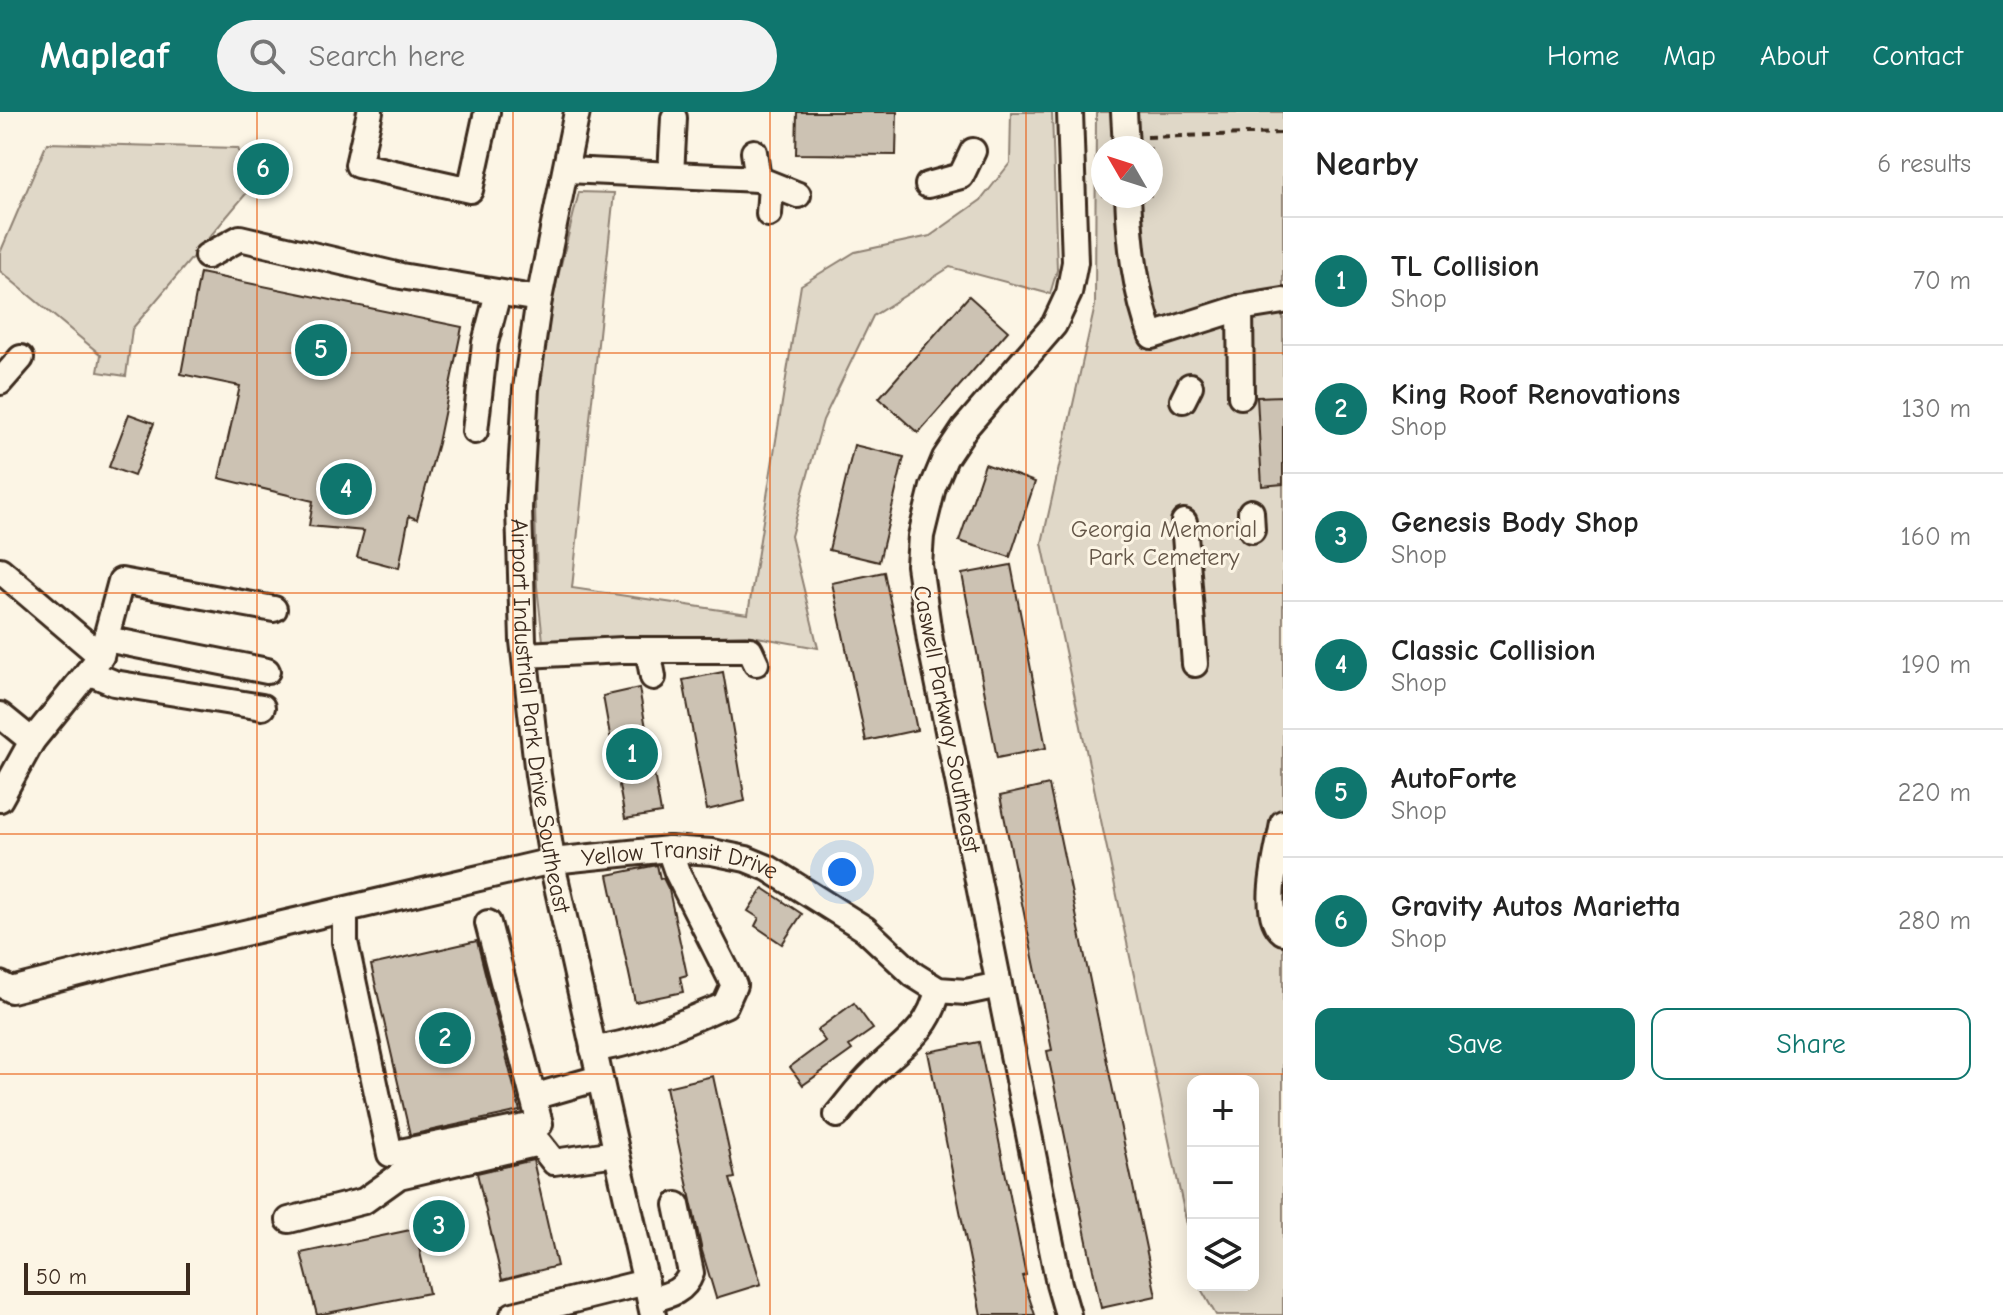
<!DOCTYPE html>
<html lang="en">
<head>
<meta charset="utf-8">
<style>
	body { margin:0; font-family:"Comic Neue",sans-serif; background:#f2f2f2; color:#222 }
	.controls { position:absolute; right:24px; bottom:24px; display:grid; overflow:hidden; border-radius:16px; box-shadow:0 4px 20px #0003 }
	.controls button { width:72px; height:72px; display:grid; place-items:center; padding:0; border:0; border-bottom:2px solid #e0e0e0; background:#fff; color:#222; font:40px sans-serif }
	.compass { position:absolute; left:1091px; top:24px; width:72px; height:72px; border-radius:50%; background:#fff; box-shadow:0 4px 20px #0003; rotate:309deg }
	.scale { position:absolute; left:24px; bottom:20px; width:166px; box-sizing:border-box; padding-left:8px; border:4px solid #3b2a1e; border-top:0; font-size:22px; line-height:28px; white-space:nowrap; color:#3b2a1e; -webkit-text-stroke:6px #fcf5e5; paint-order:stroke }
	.you { position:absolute; left:842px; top:760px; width:28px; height:28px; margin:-20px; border:6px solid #fff; border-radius:50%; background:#1a73e8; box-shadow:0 0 0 12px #1a73e833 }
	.badge { display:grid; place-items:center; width:52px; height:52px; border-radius:50%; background:#0f766e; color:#fff; font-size:26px; font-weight:700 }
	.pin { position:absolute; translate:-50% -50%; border:4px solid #fff; box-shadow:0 2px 8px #0006 }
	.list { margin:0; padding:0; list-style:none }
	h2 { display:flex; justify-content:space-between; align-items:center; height:104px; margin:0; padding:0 32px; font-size:34px }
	h2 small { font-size:26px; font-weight:400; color:#767676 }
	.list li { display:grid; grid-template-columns:52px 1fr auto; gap:24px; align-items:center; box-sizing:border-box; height:128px; padding:0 32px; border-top:2px solid #e0e0e0 }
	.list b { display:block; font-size:30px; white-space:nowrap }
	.list p { margin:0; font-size:26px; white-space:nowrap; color:#767676 }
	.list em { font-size:26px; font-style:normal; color:#767676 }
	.actions { display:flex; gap:16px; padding:24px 32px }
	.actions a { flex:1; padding:18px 0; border:2px solid #0f766e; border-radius:16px; text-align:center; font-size:28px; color:#0f766e }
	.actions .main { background:#0f766e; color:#fff }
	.icon { flex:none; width:44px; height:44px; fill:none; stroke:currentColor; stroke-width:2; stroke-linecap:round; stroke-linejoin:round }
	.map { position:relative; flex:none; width:1283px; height:1203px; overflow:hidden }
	header { display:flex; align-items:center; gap:48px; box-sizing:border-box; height:112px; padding:0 40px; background:#0f766e; color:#fff }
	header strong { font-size:38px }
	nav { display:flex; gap:44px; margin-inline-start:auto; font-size:28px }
	.search { width:560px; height:72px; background:#f2f2f2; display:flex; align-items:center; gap:20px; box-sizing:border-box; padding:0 28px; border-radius:44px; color:#767676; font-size:30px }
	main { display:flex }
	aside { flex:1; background:#fff }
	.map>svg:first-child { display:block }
	.green { fill:#e0d8c8; stroke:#8e8173; stroke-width:2; fill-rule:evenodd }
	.building { fill:#ccc2b3; stroke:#3b2a1e; stroke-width:2 }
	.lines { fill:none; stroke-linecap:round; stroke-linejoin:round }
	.minor-casing { stroke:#3b2a1e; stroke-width:30 }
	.path { stroke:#3b2a1e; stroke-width:4; stroke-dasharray:8 6; stroke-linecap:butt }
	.minor { stroke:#fcf5e5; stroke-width:24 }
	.grid { fill:none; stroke:#e8590c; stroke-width:2; stroke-opacity:0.55 }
	.labels { text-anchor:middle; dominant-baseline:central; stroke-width:6; stroke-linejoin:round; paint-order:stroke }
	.park-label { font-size:24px; fill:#645648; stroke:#fcf5e5 }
	.street-label { font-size:24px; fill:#3b2a1e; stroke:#fcf5e5 }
</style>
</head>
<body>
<header>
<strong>Mapleaf</strong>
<div class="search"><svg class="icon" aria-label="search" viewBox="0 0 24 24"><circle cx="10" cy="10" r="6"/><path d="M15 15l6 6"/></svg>Search here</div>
<nav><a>Home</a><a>Map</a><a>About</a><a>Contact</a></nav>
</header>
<main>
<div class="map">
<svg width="1283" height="1203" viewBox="0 0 1283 1203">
	<rect width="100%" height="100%" fill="#fcf5e5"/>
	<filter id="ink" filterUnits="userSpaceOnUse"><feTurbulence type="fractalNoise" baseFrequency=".0125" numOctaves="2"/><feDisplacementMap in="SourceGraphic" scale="16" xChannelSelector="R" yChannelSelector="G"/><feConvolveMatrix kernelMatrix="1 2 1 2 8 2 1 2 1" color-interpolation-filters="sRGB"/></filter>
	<g filter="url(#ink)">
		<!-- green -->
		<g class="green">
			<polygon points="1011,0 1052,0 1057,158 1050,182 950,155 873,204 823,308 791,424 818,536 746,523 543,529 537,474 533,314 552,189 579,80 614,81 572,476 748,502 801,173 855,140 930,124 981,88 1010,51"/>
			<path d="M1096 0H1283V1203H1216L1201 1177 1200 1173H1253V969H1193V1141L1042 431 1095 194ZM1103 36H1151V84H1103Z"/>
			<polygon points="47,31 238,36 250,77 132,217 126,264 98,260 101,243 0,159 0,141"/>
		</g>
		<!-- building -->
		<g class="building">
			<polygon points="797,0 897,0 896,43 796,42"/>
			<polygon points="200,161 462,215 438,331 417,407 409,404 399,456 357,445 364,419 309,414 313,389 219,366 240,274 181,262"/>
			<polygon points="969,184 1008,219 918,321 879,286"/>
			<polygon points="1283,284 1283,372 1262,374 1257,285"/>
			<polygon points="129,302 154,311 134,364 109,355"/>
			<polygon points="854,333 904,345 879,450 829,438"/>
			<polygon points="985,352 1035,370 1010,445 959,429"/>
			<polygon points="1011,453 1046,636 997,646 962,462"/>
			<polygon points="884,460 917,618 866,629 832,471"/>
			<polygon points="723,560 745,689 707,698 683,568"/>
			<polygon points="639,576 661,701 625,707 603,584"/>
			<polygon points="1049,673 1156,1184 1101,1196 1047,939 1052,938 1000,684"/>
			<polygon points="657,753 660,767 663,766 669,778 687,863 680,865 683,880 635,890 608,763"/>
			<polygon points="763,776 802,802 782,832 755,814 759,806 748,799"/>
			<polygon points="477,829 520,999 410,1023 371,853"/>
			<polygon points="854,891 873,917 849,934 852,938 803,973 790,955 825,929 817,918"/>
			<polygon points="979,930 1026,1163 1022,1164 1035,1203 981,1203 928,940"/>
			<polygon points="713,964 735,1066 730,1067 761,1172 716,1186 702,1139 666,975"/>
			<polygon points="533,1048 557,1154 502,1168 477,1061"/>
			<polygon points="415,1117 429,1181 317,1203 301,1141"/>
		</g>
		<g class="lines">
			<!-- minor casing -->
			<g class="minor-casing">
				<g id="minor">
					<polyline points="370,0 358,53 470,78 487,0"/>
					<path id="s1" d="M577 0 539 187 526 277 519 396 523 529 538 663 555 765 653 1203"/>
					<polyline points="1124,0 1126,36"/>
					<polyline points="754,40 758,67"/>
					<polyline points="567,58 758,67 798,83"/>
					<polyline points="671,63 674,6"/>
					<polyline points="928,73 961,64 973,39"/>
					<path d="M1128 84C1130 131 1135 180 1152 224L1240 196 1283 189"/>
					<polyline points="769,102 771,73"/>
					<polyline points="207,144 240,126 401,164 539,187"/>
					<polyline points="1240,196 1241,284"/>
					<polyline points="0,270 21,246"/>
					<polyline points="1183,288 1190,274"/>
					<polyline points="475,319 485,231 498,181"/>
					<polyline points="1251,400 1252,418"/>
					<polyline points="1184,410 1195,552"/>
					<polyline points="0,458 101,544 32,629 0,603"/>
					<polyline points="106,527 267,559"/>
					<polyline points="648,538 653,565"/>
					<polyline points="525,543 623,538 750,538 756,551"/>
					<polyline points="101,544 121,469 274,497"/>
					<polyline points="88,560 114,571 262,595"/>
					<polyline points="0,687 32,629"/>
					<path d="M1283 711C1279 737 1259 802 1283 820"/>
					<polyline points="345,798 345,830 390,1042 540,1012 488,811"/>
					<path id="s2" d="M0 872 11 878 137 846 552 749 669 737 712 740 746 747 768 756 865 817 914 863 938 878 966 880 999 873"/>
					<path d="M593 937C639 932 682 911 725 893L734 873 677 760 669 737"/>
					<polyline points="533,985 599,966"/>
					<path d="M837 1003C849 989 860 973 874 960 902 932 929 920 938 878"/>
					<polyline points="289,1108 364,1089 399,1064 539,1031 554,1050 616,1041"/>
					<path d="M650 1188C669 1183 684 1180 691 1161L677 1093"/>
					<polyline points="513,1203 646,1170"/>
					<polyline points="1068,1203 1059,1172 930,529 919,453 921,424 933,375 945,346 965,316 1054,213 1069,181 1075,150 1070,0"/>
				</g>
			</g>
			<!-- path -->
			<polyline class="path" points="1147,25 1283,21"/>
			<!-- minor -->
			<use href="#minor" class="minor"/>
		</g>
	</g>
	<!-- grid -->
	<path class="grid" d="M257 0V1203M513 0V1203M770 0V1203M1026 0V1203M0 241H1283M0 481H1283M0 722H1283M0 962H1283"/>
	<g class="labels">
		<!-- park labels -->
		<g class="park-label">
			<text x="1164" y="417">Georgia Memorial<tspan x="1164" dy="28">Park Cemetery</tspan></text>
		</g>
		<!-- street labels -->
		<g class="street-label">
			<text stroke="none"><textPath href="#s1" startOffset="610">Airport Industrial Park Drive Southeast</textPath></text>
			<text transform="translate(947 607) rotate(79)">Caswell Parkway Southeast</text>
			<text stroke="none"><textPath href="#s2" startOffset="698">Yellow Transit Drive</textPath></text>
		</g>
	</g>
</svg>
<div class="controls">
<button>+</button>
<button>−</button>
<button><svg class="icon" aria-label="layers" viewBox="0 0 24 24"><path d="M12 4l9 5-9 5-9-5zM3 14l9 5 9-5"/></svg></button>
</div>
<svg class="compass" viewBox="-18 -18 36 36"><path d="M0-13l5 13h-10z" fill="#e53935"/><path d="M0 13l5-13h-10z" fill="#767676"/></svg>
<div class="scale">50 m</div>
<div class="you"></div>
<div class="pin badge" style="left:632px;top:642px">1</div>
<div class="pin badge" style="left:445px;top:926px">2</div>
<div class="pin badge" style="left:439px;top:1114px">3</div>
<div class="pin badge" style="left:346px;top:377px">4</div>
<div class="pin badge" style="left:321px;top:238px">5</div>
<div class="pin badge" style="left:263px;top:57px">6</div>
</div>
<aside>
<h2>Nearby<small>6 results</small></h2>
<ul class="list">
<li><span class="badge">1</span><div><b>TL Collision</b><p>Shop</p></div><em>70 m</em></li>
<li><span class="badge">2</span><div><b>King Roof Renovations</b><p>Shop</p></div><em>130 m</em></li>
<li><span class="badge">3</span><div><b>Genesis Body Shop</b><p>Shop</p></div><em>160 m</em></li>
<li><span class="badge">4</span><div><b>Classic Collision</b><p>Shop</p></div><em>190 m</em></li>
<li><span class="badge">5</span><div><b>AutoForte</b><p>Shop</p></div><em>220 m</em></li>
<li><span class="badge">6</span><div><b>Gravity Autos Marietta</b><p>Shop</p></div><em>280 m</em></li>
</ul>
<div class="actions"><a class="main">Save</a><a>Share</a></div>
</aside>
</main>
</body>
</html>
